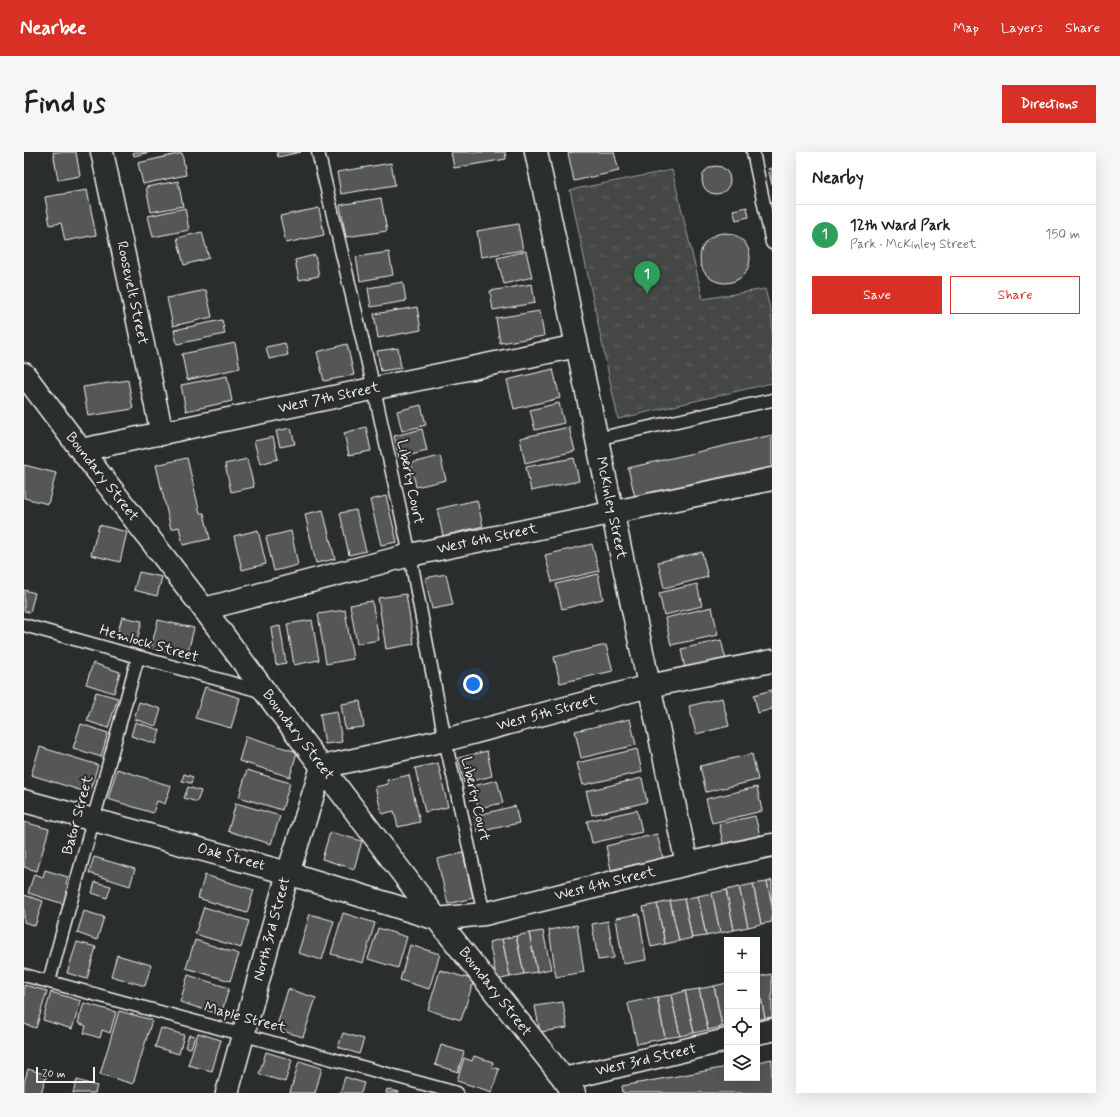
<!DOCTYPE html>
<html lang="en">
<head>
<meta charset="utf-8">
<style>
	body { margin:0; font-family:Mynerve,sans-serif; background:#f6f6f6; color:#202124 }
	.controls { position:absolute; right:12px; bottom:12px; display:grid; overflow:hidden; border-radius:0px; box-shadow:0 4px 16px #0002 }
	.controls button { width:36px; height:36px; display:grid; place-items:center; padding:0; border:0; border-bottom:1px solid #e0e0e0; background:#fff; color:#202124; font:20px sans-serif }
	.scale { position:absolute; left:12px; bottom:10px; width:59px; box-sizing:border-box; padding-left:4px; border:2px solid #f4f1e8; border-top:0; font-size:11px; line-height:14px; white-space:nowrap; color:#f4f1e8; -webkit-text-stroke:3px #2a2d2e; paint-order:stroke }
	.you { position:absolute; left:449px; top:532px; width:14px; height:14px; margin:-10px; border:3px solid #fff; border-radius:50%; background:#1a73e8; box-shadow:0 0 0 6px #1a73e833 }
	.badge { display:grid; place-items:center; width:26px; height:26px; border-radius:50%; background:#d93025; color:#fff; font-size:13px; font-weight:700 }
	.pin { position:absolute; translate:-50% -33px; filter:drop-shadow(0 1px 2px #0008) }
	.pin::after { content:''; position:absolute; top:21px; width:14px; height:12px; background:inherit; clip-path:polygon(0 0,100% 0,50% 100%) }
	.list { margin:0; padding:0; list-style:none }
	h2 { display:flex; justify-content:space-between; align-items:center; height:52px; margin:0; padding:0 16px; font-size:17px }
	h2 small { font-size:13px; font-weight:400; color:#757577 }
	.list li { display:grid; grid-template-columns:26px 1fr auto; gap:12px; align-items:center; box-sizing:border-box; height:60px; padding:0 16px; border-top:1px solid #e0e0e0 }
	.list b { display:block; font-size:15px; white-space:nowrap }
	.list p { margin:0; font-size:13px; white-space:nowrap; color:#757577 }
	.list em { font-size:13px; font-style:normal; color:#757577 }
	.actions { display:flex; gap:8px; padding:12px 16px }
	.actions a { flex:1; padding:9px 0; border:1px solid #d93025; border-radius:0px; text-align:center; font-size:14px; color:#d93025 }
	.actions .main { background:#d93025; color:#fff }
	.icon { flex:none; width:22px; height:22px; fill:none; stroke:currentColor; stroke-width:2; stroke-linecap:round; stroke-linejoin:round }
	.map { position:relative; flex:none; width:748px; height:941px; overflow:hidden; border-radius:0px }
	header { display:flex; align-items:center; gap:24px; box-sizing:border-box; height:56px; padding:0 20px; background:#d93025; color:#fff }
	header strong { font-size:19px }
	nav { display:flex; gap:22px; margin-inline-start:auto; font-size:14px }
	.intro { display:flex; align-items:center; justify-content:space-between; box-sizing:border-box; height:96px; padding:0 24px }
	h1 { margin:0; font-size:28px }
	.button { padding:10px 18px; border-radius:0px; background:#d93025; color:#fff; font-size:14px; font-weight:700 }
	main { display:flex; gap:24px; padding:0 24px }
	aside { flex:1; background:#fff; border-radius:0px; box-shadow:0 4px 16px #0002 }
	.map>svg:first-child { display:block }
	.grass { fill:url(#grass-tufts); stroke:#9c9c96 }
	.building { fill:#555756; stroke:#f4f1e8 }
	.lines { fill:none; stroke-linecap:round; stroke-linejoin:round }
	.service-casing { stroke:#f4f1e8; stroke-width:15 }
	.minor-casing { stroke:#f4f1e8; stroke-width:25 }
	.service { stroke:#2a2d2e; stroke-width:12 }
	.minor { stroke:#2a2d2e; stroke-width:22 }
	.labels { text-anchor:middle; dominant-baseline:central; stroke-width:4; stroke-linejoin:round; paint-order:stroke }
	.street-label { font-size:15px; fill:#f4f1e8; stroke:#2a2d2e }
</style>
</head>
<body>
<header>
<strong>Nearbee</strong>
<nav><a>Map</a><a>Layers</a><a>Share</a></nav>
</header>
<div class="intro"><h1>Find us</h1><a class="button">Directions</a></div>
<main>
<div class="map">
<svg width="748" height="941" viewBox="0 0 748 941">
	<defs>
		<pattern id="grass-tufts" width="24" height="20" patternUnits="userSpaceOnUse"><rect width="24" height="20" fill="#444645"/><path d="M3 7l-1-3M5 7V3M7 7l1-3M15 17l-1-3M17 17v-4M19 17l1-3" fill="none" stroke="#606160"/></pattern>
	</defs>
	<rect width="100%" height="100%" fill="#2a2d2e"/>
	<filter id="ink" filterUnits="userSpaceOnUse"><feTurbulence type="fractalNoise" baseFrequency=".025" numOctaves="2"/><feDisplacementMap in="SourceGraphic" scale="8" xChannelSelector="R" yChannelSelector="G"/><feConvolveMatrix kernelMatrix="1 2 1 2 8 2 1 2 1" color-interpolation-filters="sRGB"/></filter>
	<g filter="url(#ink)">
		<!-- grass -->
		<polygon class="grass" points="648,18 679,147 741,137 748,164 748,231 594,267 546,38"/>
		<!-- building -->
		<g class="building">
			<polygon points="29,0 52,0 56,24 34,28"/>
			<polygon points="109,0 126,0 110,4"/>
			<polygon points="253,0 277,0 254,5"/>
			<polygon points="427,0 481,0 482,7 430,16"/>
			<polygon points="550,0 590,0 595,19 550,29 544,1"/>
			<polygon points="158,1 162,23 119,32 114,11"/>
			<polygon points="367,11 371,33 317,42 313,20"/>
			<circle cx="692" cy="28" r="14"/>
			<polygon points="748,16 748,33 744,17"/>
			<polygon points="154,29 159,54 127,60 122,35"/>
			<polygon points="63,38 72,83 41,89 37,71 26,73 21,45"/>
			<polygon points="357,46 363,79 322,85 316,53"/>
			<polygon points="723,55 725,65 712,68 709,58"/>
			<polygon points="161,56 165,78 129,85 124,64"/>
			<polygon points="295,56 300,83 262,91 256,64"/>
			<polygon points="494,72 499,98 457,105 453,79"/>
			<polygon points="178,80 185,106 160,113 153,86"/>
			<circle cx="701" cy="106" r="25"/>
			<polygon points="502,99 508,125 480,132 473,106"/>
			<polygon points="365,100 369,123 336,129 332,105"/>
			<polygon points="291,103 295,124 275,128 271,108"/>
			<polygon points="379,130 382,149 347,155 344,136"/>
			<polygon points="508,132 511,151 469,158 466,139"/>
			<polygon points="182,138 188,165 149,174 143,146"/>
			<polygon points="393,155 397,178 354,186 350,162"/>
			<polygon points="516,159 520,184 476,191 472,166"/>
			<polygon points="198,168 201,182 153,192 150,178"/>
			<polygon points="211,191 216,216 163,228 158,202"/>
			<polygon points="261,191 264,203 245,207 242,195"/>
			<polygon points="323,192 330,223 300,229 293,200"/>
			<polygon points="374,196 377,216 357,219 353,199"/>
			<polygon points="529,217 536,246 490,257 483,228"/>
			<polygon points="203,224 208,249 162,259 157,233"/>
			<polygon points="104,228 109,257 64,264 59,235"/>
			<polygon points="535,251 540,271 511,278 506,258"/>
			<polygon points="397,253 402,273 378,279 373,259"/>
			<polygon points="342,275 347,299 325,303 320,281"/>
			<polygon points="545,275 551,299 501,311 496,286"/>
			<polygon points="267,276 271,292 256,295 252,279"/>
			<polygon points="398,277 403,299 375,306 370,284"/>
			<polygon points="748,283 748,318 612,349 604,316"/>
			<polygon points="249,285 254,307 236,312 230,289"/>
			<polygon points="416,304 422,328 392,335 387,311"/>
			<polygon points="163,306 176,361 180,361 186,387 159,393 155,375 147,377 132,313"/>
			<polygon points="550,306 555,329 507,339 502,315"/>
			<polygon points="223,307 230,335 207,340 201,312"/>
			<polygon points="0,313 32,321 24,352 0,346"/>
			<polygon points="362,344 373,390 357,393 346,348"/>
			<polygon points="453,348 459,374 419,384 413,357"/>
			<polygon points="299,358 311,407 292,411 281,362"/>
			<polygon points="332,358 342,399 325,403 316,361"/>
			<polygon points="75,373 103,380 96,410 67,403"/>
			<polygon points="234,378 242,412 218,418 210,384"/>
			<polygon points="267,379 274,413 250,419 242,385"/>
			<polygon points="568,392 575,419 528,430 521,403"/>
			<polygon points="678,400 684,425 640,436 634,410"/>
			<polygon points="115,420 138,425 133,444 110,438"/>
			<polygon points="422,422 429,453 408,457 401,426"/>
			<polygon points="574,422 579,447 538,457 532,432"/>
			<polygon points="673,432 678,454 640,463 635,441"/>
			<polygon points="0,438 11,441 6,460 0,459"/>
			<polygon points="382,442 390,492 362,497 354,446"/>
			<polygon points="348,449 355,488 333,492 326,453"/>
			<polygon points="688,455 694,483 647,493 641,466"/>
			<polygon points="321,458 329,507 302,512 294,462"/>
			<polygon points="98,465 118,469 113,489 93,484"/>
			<polygon points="134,468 170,476 163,504 127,496"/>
			<polygon points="288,468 295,508 270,513 263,472"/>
			<polygon points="256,474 262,511 252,513 247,476"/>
			<polygon points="697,488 702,508 661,517 657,497"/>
			<polygon points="582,493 589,519 536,531 530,505"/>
			<polygon points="69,511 96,520 90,541 62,532"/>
			<polygon points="181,535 216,546 207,576 171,566"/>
			<polygon points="748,538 748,557 734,561 730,543"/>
			<polygon points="72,540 94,546 84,576 63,569"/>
			<polygon points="698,546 705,574 672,582 665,554"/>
			<polygon points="336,549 340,575 321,577 317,552"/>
			<polygon points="115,550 137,557 132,574 110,567"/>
			<polygon points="313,559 318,590 301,592 296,562"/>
			<polygon points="606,567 612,593 557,606 551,579"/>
			<polygon points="111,570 136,578 132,592 107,584"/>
			<polygon points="57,572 84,581 77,605 49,596"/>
			<polygon points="222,584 273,600 266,625 215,609"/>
			<polygon points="16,595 74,613 65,641 7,623"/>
			<polygon points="613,597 618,620 559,633 553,611"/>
			<polygon points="463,599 468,624 440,631 434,606"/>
			<polygon points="728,602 734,628 682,640 676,614"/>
			<polygon points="414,611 424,655 401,660 391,616"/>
			<polygon points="93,617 147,634 141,652 133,649 129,661 84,647"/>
			<polygon points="223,618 266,631 258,658 215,645"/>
			<polygon points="160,622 169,625 167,631 158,629"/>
			<polygon points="385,623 396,670 374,675 370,659 358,662 351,635 364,632 363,628"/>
			<polygon points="618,626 623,650 568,663 562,639"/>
			<polygon points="473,628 479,651 454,656 449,634"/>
			<polygon points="164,635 177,639 173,650 160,646"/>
			<polygon points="733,635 738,659 688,671 682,647"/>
			<polygon points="212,651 256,664 247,692 204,679"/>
			<polygon points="491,654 495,671 454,680 450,664"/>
			<polygon points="613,658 618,680 568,691 563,669"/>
			<polygon points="731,664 737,687 700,696 695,672"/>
			<polygon points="0,670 25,677 13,719 0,715"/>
			<polygon points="306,680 338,689 330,717 298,707"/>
			<polygon points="633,682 639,706 587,718 582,694"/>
			<polygon points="439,701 449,746 424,752 413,707"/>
			<polygon points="70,705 111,717 106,734 65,721"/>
			<polygon points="21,718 44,725 42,732 46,733 40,752 4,741 10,722 19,725"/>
			<polygon points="181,723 230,738 223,761 174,746"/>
			<polygon points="748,728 748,753 743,730"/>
			<polygon points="71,730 87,734 83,746 68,741"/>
			<polygon points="743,730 748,753 748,770 737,772 729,732"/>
			<polygon points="729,732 737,772 724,775 715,735"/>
			<polygon points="715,735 724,775 710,778 702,738"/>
			<polygon points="702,738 710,778 696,781 688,741"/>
			<polygon points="688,741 696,781 682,784 674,744"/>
			<polygon points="0,743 19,749 11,774 0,770"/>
			<polygon points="674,744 682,784 668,786 660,747"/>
			<polygon points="660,747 668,786 655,789 646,749"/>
			<polygon points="646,749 655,789 641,792 633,752"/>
			<polygon points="633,752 641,792 627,795 619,755"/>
			<polygon points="180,755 225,769 217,796 171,782"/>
			<polygon points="60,759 80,765 73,788 53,781"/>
			<polygon points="319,761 351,771 339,811 307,802"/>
			<polygon points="286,762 310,769 298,808 274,801"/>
			<polygon points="615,762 622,808 599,812 592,766"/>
			<polygon points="584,769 590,806 574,808 568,772"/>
			<polygon points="553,773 560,820 532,825 525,778"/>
			<polygon points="354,776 383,785 374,816 344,807"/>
			<polygon points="519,779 527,817 513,820 505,781"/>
			<polygon points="505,781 513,820 500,822 492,784"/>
			<polygon points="492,784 500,822 486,825 478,787"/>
			<polygon points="478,787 486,825 473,828 465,790"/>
			<polygon points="171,788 215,802 206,829 162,816"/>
			<polygon points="53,790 72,795 63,827 43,821"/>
			<polygon points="386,793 416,802 405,837 376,828"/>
			<polygon points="93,803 127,813 121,834 87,824"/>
			<polygon points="416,818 450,828 437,868 404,858"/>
			<polygon points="747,822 748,829 748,865 741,866 733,825"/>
			<polygon points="164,823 205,836 197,863 156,850"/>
			<polygon points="733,828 741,866 733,868"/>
			<polygon points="703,831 703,874 698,875 690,834"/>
			<polygon points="0,833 23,839 12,876 0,872"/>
			<polygon points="690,834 698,875 684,878 675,837"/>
			<polygon points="264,837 292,846 279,885 252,877"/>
			<polygon points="675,837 684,878 670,881 661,839"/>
			<polygon points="661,839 670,881 656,884 647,843"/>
			<polygon points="27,840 57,849 48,877 19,868"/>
			<polygon points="647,843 656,884 641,886 633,845"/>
			<polygon points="633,845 641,886 613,892 604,851"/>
			<polygon points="539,850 543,876 516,880 511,854"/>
			<polygon points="60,851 92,860 86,881 78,878 76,886 60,881 62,874 54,871"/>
			<polygon points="95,859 128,868 109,932 76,922"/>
			<polygon points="137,876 160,883 155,902 131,895"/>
			<polygon points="174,881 197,888 188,919 164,913"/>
			<polygon points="319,881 340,887 335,902 314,895"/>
			<polygon points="165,883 171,884 167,896 161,895"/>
			<polygon points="417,893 440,900 434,920 411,913"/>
			<polygon points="242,900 268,908 261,930 235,922"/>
			<polygon points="450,904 469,910 468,915 475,917 468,940 433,929 440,906 448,909"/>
			<polygon points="748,907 748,941 599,941 598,934 703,915 703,926 733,926 733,910"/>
			<polygon points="275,909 298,916 291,941 266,941"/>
			<polygon points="4,917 23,923 17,941 0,941 0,931"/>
			<polygon points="321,925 340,931 337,941 316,941"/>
			<polygon points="53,928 73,934 71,941 49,941"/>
			<polygon points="363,937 375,940 375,941 362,941"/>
		</g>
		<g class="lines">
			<!-- service casing -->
			<g class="service-casing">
				<g id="service">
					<polyline points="294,0 350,237 386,403 421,588 460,762"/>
					<polyline points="729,0 748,91"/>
					<polyline points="572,287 748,248"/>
					<polyline points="0,473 240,540"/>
					<polyline points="0,823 433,941"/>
					<polyline points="25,829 114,505"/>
				</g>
			</g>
			<!-- minor casing -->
			<g class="minor-casing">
				<g id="minor">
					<polyline points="78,0 138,282"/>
					<polyline points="512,0 663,712"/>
					<polyline points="0,222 57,298 180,457 242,541 413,767 540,927 550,941"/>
					<polyline points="57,298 553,194"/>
					<polyline points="180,457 386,403 748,327"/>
					<polyline points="0,649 264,721 413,767 460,762 663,712 748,693"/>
					<polyline points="733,881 748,878"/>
					<polyline points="540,927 703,888"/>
					<polyline points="203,941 264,721 298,615 421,588 625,534 748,509"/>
				</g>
			</g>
			<!-- service -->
			<use href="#service" class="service"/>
			<!-- minor -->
			<use href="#minor" class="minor"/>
		</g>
	</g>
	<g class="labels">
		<!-- street labels -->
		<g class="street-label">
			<text transform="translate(108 141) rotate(78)">Roosevelt Street</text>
			<text transform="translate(305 246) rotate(-12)">West 7th Street</text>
			<text transform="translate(78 325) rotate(52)">Boundary Street</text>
			<text transform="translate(386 330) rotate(78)">Liberty Court</text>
			<text transform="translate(587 356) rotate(78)">McKinley Street</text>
			<text transform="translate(463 387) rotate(-12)">West 6th Street</text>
			<text transform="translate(125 492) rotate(16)">Hemlock Street</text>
			<text transform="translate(523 561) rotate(-15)">West 5th Street</text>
			<text transform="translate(274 583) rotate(53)">Boundary Street</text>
			<text transform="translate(451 647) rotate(77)">Liberty Court</text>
			<text transform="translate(54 663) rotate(-75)">Bator Street</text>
			<text transform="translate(207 705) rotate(15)">Oak Street</text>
			<text transform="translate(581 732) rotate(-14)">West 4th Street</text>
			<text transform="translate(248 777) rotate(-75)">North 3rd Street</text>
			<text transform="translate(471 840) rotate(52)">Boundary Street</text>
			<text transform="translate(221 866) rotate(15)">Maple Street</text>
			<text transform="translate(622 908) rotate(-13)">West 3rd Street</text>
		</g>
	</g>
</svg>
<div class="controls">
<button>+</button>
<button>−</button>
<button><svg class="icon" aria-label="locate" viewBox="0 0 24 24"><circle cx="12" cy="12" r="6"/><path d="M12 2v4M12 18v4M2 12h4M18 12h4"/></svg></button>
<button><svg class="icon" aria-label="layers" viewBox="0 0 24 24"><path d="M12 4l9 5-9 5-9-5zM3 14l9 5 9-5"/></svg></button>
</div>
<div class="scale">20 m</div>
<div class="you"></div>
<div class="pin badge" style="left:623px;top:142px;background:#2e9e5b">1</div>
</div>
<aside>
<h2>Nearby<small></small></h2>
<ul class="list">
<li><span class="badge" style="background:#2e9e5b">1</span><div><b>12th Ward Park</b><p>Park · McKinley Street</p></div><em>150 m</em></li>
</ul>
<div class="actions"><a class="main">Save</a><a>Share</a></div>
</aside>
</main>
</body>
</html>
